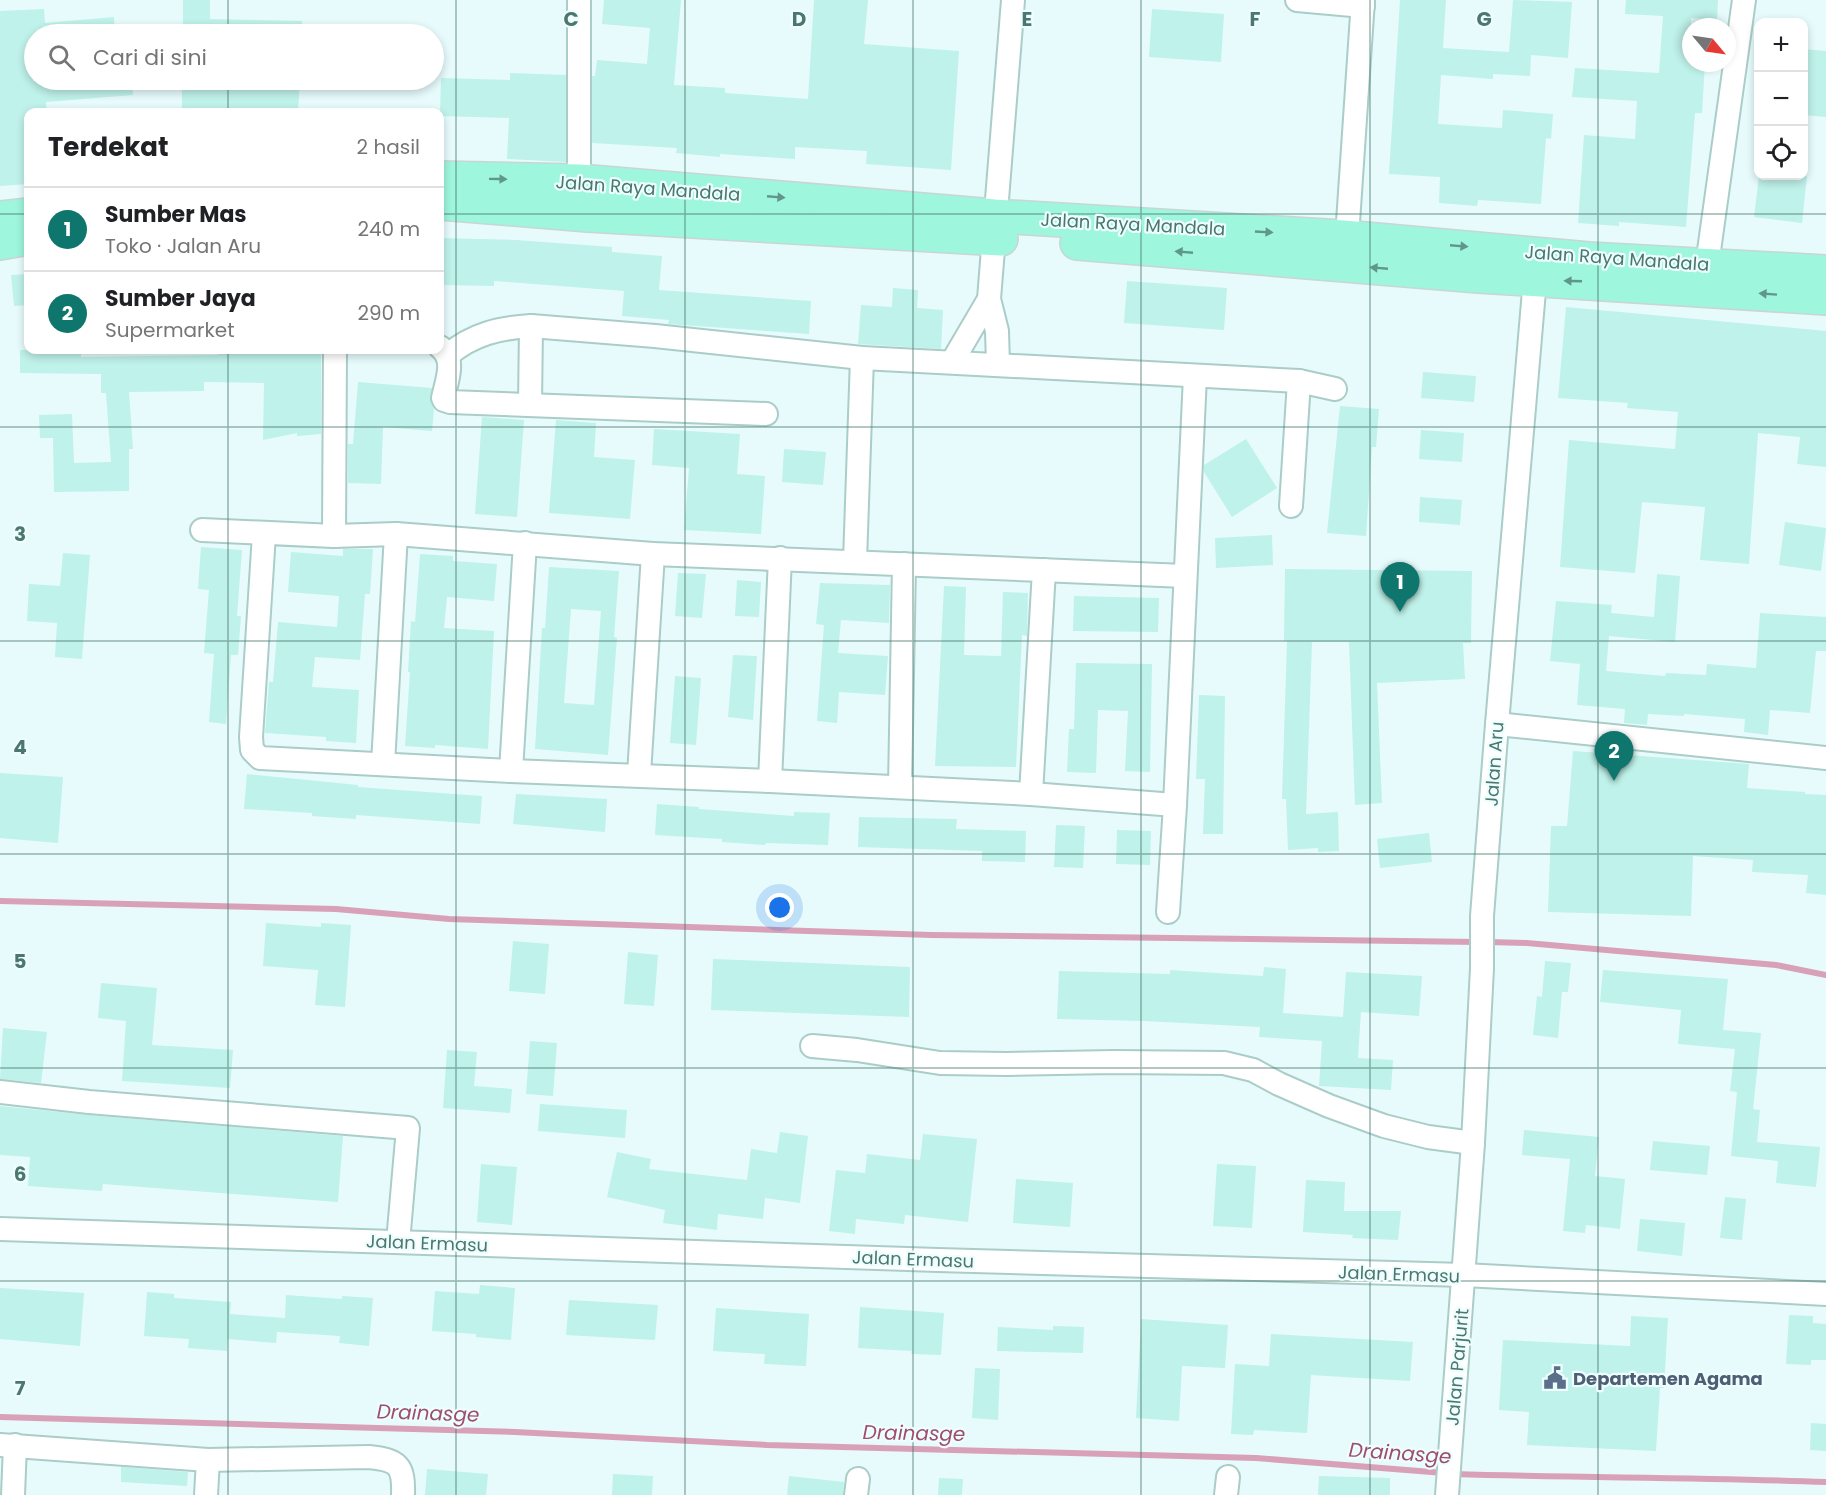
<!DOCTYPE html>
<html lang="id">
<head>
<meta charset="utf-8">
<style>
	body { margin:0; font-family:Poppins,sans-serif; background:#f2f2f2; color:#202124 }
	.controls { position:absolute; right:18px; top:18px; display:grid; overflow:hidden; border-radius:12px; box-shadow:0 3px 9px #0003 }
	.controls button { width:54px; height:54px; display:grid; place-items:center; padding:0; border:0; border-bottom:2px solid #e0e0e0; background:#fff; color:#202124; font:30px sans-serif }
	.compass { position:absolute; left:1682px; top:18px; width:54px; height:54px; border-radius:50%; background:#fff; box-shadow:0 3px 9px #0003; rotate:119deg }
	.you { position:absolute; left:780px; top:908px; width:21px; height:21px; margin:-15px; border:4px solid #fff; border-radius:50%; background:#1a73e8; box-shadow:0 0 0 9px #1a73e833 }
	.badge { display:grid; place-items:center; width:39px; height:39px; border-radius:50%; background:#0f766e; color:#fff; font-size:20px; font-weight:700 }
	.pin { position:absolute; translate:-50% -50px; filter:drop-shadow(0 2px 3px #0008) }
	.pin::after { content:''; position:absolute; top:32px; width:21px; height:18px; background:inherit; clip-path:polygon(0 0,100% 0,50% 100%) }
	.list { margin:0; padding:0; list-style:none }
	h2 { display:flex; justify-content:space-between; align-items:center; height:78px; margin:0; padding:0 24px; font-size:26px }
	h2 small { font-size:20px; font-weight:400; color:#757577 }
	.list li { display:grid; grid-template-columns:39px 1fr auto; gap:18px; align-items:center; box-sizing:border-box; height:84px; padding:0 24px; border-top:2px solid #e0e0e0 }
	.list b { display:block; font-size:22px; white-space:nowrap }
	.list p { margin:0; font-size:20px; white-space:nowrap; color:#757577 }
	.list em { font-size:20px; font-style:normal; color:#757577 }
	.icon { flex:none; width:33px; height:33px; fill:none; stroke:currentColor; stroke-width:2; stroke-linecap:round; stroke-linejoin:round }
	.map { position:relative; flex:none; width:1826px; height:1495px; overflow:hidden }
	.search { position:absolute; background:#fff; box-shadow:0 3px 9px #0003; left:24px; top:24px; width:420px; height:66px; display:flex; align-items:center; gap:15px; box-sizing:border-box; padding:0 21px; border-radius:33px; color:#757577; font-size:22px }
	.panel { position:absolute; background:#fff; box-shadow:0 3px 9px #0003; left:24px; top:108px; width:420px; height:246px; border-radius:12px }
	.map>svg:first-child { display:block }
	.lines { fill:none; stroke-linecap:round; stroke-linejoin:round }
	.stream { stroke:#d8a1b7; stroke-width:6 }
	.building { fill:#bff2ea; fill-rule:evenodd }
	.minor-casing { stroke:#aacdc8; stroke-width:26 }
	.highway-casing { stroke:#c9d6d4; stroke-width:36 }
	.minor { stroke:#fff; stroke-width:22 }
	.highway { stroke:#9ef6dc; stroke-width:33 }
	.oneway { fill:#60978a }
	.grid { fill:none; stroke:#4b776e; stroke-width:1.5; stroke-opacity:0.55 }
	.labels { text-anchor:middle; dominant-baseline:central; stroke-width:4.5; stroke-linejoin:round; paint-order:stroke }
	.street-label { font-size:18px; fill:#4b776e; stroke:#eefeff }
	.service-label { font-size:18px; font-weight:bold; fill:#4e5e75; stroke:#eefeff; text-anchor:start }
	.water-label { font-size:20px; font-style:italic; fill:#9f4d6d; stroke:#eefeff }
	.grid-label { font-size:20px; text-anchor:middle; font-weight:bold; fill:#4b776e; stroke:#eefeff; stroke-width:4.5; stroke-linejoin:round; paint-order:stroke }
</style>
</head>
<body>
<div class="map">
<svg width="1826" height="1495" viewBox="0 0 1826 1495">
	<rect width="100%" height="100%" fill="#e7fbfc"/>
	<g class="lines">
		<!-- stream -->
		<g class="stream">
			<polyline points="0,901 336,909 449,919 931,935 1478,942"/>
			<polyline points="1488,942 1527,943 1776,965 1826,975"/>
			<polyline points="0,1417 515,1432 767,1445 1256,1458 1444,1473"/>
			<path d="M1454 1474C1578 1478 1702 1477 1826 1482"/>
		</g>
	</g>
	<!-- building -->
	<g class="building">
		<polygon points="183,0 210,0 210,19 302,21 302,34 183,34"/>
		<polygon points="604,0 681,0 674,85 725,88 725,93 808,99 814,0 868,0 864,44 959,51 951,170 866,164 867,151 795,147 795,159 720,154 720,157 676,153 677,148 592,143 592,76 595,76 597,60 647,64 650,28 602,24"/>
		<polygon points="1400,0 1446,0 1443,48 1509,52 1513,0 1572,2 1568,58 1531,55 1530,76 1493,74 1493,79 1441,75 1438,124 1502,128 1503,110 1553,114 1551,139 1546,138 1541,204 1478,200 1477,206 1439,203 1440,177 1389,174"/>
		<polygon points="1626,0 1718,0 1717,20 1691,18 1691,63 1705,63 1702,113 1695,113 1686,227 1619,222 1619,226 1578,223 1584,135 1635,139 1637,101 1572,97 1575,68 1659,73 1663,16 1625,14"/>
		<polygon points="44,9 45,23 114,17 115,34 34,34 34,80 132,80 133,95 46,102 47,112 28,112 28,184 0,186 0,11"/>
		<polygon points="1152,9 1224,14 1221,62 1149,57"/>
		<polygon points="1803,49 1826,51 1826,117 1803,115"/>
		<polygon points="510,73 566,75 566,162 507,159 509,118 440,116 441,78 510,80"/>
		<polygon points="182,80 300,80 298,112 182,112"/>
		<polygon points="1759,176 1807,176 1802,223 1754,217"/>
		<polygon points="440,238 516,240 612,247 612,252 662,256 659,290 811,301 809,334 682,325 668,324 669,320 622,316 624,291 494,281 494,286 440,285"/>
		<polygon points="28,274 28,305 14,306 11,275"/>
		<polygon points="1127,281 1227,288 1224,330 1124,323"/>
		<polygon points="893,288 918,290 917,308 943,310 941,349 858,344 861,305 892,307"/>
		<polygon points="1566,307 1826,331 1826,467 1797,464 1800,437 1758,433 1749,564 1700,560 1705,507 1642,502 1635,573 1560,567 1569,440 1675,449 1678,412 1627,408 1628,403 1558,398"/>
		<polygon points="20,350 81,350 81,357 218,355 218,351 321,354 321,434 297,436 297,433 263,440 264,383 204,382 204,391 129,392 133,449 129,449 129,491 54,492 53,438 40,438 39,415 72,414 74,463 111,462 106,393 101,393 101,374 20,373"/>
		<polygon points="1423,372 1476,376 1474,402 1421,398"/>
		<polygon points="358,382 432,388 431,403 434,409 432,431 383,427 381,484 348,483 348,444 353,444"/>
		<polygon points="1340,406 1379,409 1376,447 1372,447 1366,536 1327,533"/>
		<polygon points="482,417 524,420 517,517 475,514"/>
		<polygon points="556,420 596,423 594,457 635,460 630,519 549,513"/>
		<polygon points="654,429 740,434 737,474 765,476 761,534 684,530 689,468 652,465"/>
		<polygon points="1421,430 1464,433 1462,462 1419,459"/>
		<polygon points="1246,439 1277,488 1232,517 1204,472 1204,465"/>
		<polygon points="784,449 826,452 823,485 782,482"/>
		<polygon points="1420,497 1462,500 1460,525 1419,522"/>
		<polygon points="1785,522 1826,528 1821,571 1779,565"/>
		<polygon points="1272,535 1273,565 1216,568 1215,538"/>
		<polygon points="201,547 242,550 237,616 241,616 238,655 231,655 226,724 209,722 214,654 204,653 209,590 198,589"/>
		<polygon points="343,549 373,549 370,594 365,594 360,660 315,657 312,687 359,690 356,743 326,741 326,737 265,733 269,682 273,682 278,622 337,627 339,596 288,592 291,552 343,556"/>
		<polygon points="63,553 90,555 82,659 55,657 57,623 27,621 29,584 60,586"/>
		<polygon points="420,554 453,556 453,561 497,564 494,601 447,597 444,628 494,631 488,749 435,745 435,748 405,746 410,672 408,672 411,621 415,622"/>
		<path d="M549 567 619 571 614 637 617 638 608 755 535 749 542 628H545ZM571 609 601 611 594 705 564 703Z"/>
		<polygon points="1285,569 1472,571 1471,643 1463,643 1465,679 1377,683 1382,803 1355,805 1349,642 1312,642 1306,814 1338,812 1339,851 1318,852 1318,848 1288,850 1286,799 1282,799 1287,641 1284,641"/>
		<polygon points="678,573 706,574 702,618 675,616"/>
		<polygon points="1657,574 1680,576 1675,642 1609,636 1606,671 1665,676 1666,673 1706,675 1707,664 1756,668 1760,613 1826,617 1826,651 1816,651 1810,713 1770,710 1768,735 1744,732 1745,719 1684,714 1684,716 1648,714 1647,725 1624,723 1625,709 1577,705 1580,664 1550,661 1556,601 1612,605 1611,613 1654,617"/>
		<polygon points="737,580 761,582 759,617 735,616"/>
		<polygon points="820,583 890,585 889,623 841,620 838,653 888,656 885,695 839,692 837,723 817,721 824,625 816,624"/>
		<polygon points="944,586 966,587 964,655 1001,656 1003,592 1028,593 1027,636 1022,635 1016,767 935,766"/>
		<polygon points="1074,596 1159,598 1158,632 1073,631"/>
		<polygon points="733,655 757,656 753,720 728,717"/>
		<polygon points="1076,663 1152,664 1150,772 1125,771 1128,711 1098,710 1096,773 1067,772 1069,729 1074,729"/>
		<polygon points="675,676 701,678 696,745 670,743"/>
		<polygon points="1199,695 1225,696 1223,834 1203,834 1205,779 1196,779"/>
		<polygon points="1573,751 1749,764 1747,788 1805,792 1805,794 1826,795 1826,895 1806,893 1808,875 1752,872 1753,860 1693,856 1691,916 1548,912 1551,826 1567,826"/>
		<polygon points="0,773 63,777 58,843 0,838"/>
		<polygon points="247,774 358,785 358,787 482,796 480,824 356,815 356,819 312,816 312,813 244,809"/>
		<polygon points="516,794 607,799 605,832 513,824"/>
		<polygon points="657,804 699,807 699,809 794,816 794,812 830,813 828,845 766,843 765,845 722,842 722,839 655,835"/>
		<polygon points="859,817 957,819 956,829 1026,831 1025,862 982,861 982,851 858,847"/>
		<polygon points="1056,825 1085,826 1083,868 1054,867"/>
		<polygon points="1117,830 1151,831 1150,865 1116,864"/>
		<polygon points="1429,833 1432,862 1380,868 1377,839"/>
		<polygon points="266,923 321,927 321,923 351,925 345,1007 315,1005 318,970 263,966"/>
		<polygon points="513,941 549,944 545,994 509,991"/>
		<polygon points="628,952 658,955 654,1006 624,1004"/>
		<polygon points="713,959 910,967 909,1017 711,1010"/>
		<polygon points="1545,961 1571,963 1568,992 1562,992 1558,1038 1533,1035 1537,996 1542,997"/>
		<polygon points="1264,967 1286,969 1283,1013 1343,1017 1346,972 1422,976 1419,1016 1361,1012 1358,1058 1393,1060 1391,1090 1319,1086 1322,1041 1259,1037 1260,1027 1144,1021 1057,1019 1059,971 1170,974 1170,970 1263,976"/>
		<polygon points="1603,970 1728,979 1723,1030 1761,1033 1753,1109 1760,1110 1757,1142 1820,1147 1816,1187 1776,1183 1778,1161 1731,1156 1737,1092 1730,1091 1735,1049 1678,1044 1681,1010 1600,1002"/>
		<polygon points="101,983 157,988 152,1045 233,1050 230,1088 122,1081 126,1021 98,1018"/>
		<polygon points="3,1028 47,1032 41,1083 0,1079"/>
		<polygon points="530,1041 557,1043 553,1096 526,1094"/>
		<polygon points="447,1050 477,1052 474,1086 512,1089 510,1113 443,1108"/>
		<polygon points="540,1104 627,1110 625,1138 538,1131"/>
		<polygon points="0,1106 88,1115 343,1136 338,1202 103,1184 102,1191 28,1186 30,1157 0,1155"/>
		<polygon points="1524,1130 1599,1137 1595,1176 1625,1179 1620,1229 1586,1225 1585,1233 1563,1231 1570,1159 1522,1155"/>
		<polygon points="780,1132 808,1136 800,1203 765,1198 763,1219 718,1214 717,1230 663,1223 665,1210 607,1197 617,1152 651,1159 649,1169 747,1180 751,1149 777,1153"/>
		<polygon points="923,1134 977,1139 968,1222 905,1215 904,1224 856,1219 855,1234 829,1231 836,1170 865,1173 867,1154 920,1160"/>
		<polygon points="1653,1141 1710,1146 1707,1175 1650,1170"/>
		<polygon points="481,1164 517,1167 512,1225 477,1222"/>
		<polygon points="1217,1164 1256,1166 1252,1228 1213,1226"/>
		<polygon points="1016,1179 1073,1183 1070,1227 1013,1223"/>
		<polygon points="1306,1180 1345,1182 1344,1211 1401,1211 1398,1240 1352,1238 1353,1235 1303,1232"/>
		<polygon points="1725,1197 1746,1199 1742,1240 1720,1238"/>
		<polygon points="1640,1219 1685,1223 1682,1256 1637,1251"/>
		<polygon points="480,1285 515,1288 511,1340 476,1337 476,1334 432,1331 435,1291 479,1294"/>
		<polygon points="0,1288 84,1293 80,1346 0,1339"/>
		<polygon points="147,1292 174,1294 174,1298 231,1302 230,1314 285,1318 286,1295 342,1299 342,1296 373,1298 369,1346 339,1343 340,1336 277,1332 276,1343 228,1339 227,1351 188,1348 189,1339 144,1336"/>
		<polygon points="569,1300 658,1305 655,1340 566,1335"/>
		<polygon points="860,1307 944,1313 941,1355 911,1354 912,1351 858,1348"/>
		<polygon points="716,1308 809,1314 806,1366 764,1364 765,1354 713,1351"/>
		<polygon points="1789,1315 1813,1316 1813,1323 1826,1324 1826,1360 1811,1360 1811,1365 1786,1364"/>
		<polygon points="1631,1316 1668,1318 1664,1388 1660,1388 1656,1451 1527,1445 1529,1412 1499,1410 1503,1340 1630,1346"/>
		<polygon points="1141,1319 1228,1325 1225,1368 1182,1366 1179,1421 1136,1418"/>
		<polygon points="1053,1326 1084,1327 1083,1353 997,1351 998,1327 1053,1330"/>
		<polygon points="1271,1334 1413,1342 1410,1381 1311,1375 1307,1433 1254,1430 1253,1435 1231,1434 1235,1364 1269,1366"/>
		<polygon points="975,1368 1000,1369 998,1420 972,1418"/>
		<polygon points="1811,1423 1826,1424 1826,1451 1810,1450"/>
		<polygon points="121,1467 188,1472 187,1486 121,1482"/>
		<polygon points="427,1469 488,1474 486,1495 425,1495"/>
		<polygon points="613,1474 653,1476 652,1495 612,1495"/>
		<polygon points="789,1476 844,1482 843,1495 787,1495"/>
		<polygon points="1319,1476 1390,1478 1390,1495 1318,1495"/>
		<polygon points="939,1478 963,1479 962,1495 938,1495"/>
	</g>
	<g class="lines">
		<!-- minor casing -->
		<g class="minor-casing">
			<g id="minor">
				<polyline points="1297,0 1363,6"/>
				<polyline points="579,181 579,0"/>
				<polyline points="1347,237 1363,0"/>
				<polyline points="1707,265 1744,0"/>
				<polyline points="989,299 997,331 998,365"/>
				<path d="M440 347C456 359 447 380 443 398L444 400 450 402 766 414"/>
				<path d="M448 355C473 334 499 328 531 326"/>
				<polyline points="952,362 989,299 1013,0"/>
				<polyline points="530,405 531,326 655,336 862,358 1299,381 1335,389"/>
				<polyline points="1291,506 1299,381"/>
				<polyline points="202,530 334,536 396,534 653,554 1185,576"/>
				<polyline points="264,534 251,737 252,750 260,758 511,771 770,781 1031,794 1175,805"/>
				<polyline points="334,536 335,350"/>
				<polyline points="855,561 862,358"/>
				<polyline points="1497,724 1826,758"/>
				<polyline points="383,764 396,534"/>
				<polyline points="511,771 525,543"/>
				<polyline points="639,774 653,554"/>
				<polyline points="770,781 780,558"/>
				<polyline points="900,787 904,564"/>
				<polyline points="1031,794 1044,570"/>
				<polyline points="1168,912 1175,805 1195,376"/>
				<polyline points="812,1046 857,1050 940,1063 1007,1064 1114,1062 1224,1063 1253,1070 1279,1084 1329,1106 1384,1126 1428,1137 1473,1143"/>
				<polyline points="0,1092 89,1102 408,1128 398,1242"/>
				<polyline points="0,1229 938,1260 1464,1275 1826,1294"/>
				<path d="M0 1445 208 1460 369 1457C398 1460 404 1465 403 1495"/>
				<polyline points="13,1495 15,1445"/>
				<polyline points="206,1495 208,1460"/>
				<polyline points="856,1495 858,1479"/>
				<polyline points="1226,1495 1228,1477"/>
				<polyline points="1447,1495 1473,1143 1482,968 1482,916 1497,724 1536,267"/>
			</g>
		</g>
		<!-- highway casing -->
		<g class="highway-casing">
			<g id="highway">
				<polyline points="440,178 579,181 994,216 1343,237 1589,259 1826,272"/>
				<polyline points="440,203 588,215 1001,239"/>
				<polyline points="0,218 28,215"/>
				<polyline points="0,243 28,238"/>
				<polyline points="1077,243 1478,276 1826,298"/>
			</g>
		</g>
		<!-- minor -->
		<use href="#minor" class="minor"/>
		<!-- highway -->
		<use href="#highway" class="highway"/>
	</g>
	<!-- one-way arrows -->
	<defs><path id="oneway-solid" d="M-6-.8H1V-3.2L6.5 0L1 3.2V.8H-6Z" transform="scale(1.5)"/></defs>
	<g class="oneway">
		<use href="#oneway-solid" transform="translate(498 179) rotate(1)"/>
		<use href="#oneway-solid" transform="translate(776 197) rotate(5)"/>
		<use href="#oneway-solid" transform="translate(1264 232) rotate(3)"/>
		<use href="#oneway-solid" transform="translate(1459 246) rotate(5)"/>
		<use href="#oneway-solid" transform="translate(1184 252) rotate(-175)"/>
		<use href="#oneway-solid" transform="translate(1379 268) rotate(-175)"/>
		<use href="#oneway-solid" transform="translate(1573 281) rotate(-178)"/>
		<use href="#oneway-solid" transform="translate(1768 294) rotate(-176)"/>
	</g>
	<!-- grid -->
	<path class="grid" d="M228 0V34M456 0V1495M685 0V1495M913 0V1495M1141 0V1495M1370 0V1495M1598 0V1495M228 80V112M0 214H28M440 214H1826M228 350V1495M0 427H1826M0 641H1826M0 854H1826M0 1068H1826M0 1281H1826"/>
	<!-- icons -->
	<defs>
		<g id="civic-bare" transform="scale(1.8)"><path d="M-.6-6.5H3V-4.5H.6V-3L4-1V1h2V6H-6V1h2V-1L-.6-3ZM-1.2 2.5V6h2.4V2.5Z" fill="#5c6f8a" stroke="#eefeff" stroke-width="2.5" paint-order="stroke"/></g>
	</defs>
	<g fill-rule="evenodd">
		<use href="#civic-bare" x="1555" y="1378"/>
	</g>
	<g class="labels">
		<!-- street labels -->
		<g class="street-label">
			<text transform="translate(648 188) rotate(4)">Jalan Raya Mandala</text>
			<text transform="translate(1133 224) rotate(3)">Jalan Raya Mandala</text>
			<text transform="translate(1617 258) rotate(4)">Jalan Raya Mandala</text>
			<text transform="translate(1494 764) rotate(-86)">Jalan Aru</text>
			<text transform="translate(427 1243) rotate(2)">Jalan Ermasu</text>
			<text transform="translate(913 1259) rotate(2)">Jalan Ermasu</text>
			<text transform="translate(1399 1274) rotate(2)">Jalan Ermasu</text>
			<text transform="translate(1457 1367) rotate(-85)">Jalan Parjurit</text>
		</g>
		<!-- service labels -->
		<g class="service-label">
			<text x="1573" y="1378">Departemen Agama</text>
		</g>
		<!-- water labels -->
		<g class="water-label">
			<text transform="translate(428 1413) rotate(2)">Drainasge</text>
			<text transform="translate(914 1433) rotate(1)">Drainasge</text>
			<text transform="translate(1400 1453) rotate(4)">Drainasge</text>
		</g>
	</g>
	<g class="grid-label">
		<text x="571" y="26">C</text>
		<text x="799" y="26">D</text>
		<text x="1027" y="26">E</text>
		<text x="1255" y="26">F</text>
		<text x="1484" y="26">G</text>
		<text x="20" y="541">3</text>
		<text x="20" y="754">4</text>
		<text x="20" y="968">5</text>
		<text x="20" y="1181">6</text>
		<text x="20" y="1395">7</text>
	</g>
</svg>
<div class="controls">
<button>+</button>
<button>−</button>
<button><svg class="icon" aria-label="locate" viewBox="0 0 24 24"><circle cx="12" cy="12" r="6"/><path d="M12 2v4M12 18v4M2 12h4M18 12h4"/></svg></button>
</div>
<svg class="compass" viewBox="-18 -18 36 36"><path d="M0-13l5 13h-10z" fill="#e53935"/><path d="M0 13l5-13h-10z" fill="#757577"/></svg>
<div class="you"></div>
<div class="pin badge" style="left:1400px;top:612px">1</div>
<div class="pin badge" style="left:1614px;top:781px">2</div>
<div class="search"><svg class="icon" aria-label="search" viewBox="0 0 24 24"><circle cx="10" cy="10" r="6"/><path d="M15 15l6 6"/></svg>Cari di sini</div>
<section class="panel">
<h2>Terdekat<small>2 hasil</small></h2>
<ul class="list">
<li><span class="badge">1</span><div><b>Sumber Mas</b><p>Toko · Jalan Aru</p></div><em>240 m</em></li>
<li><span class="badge">2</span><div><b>Sumber Jaya</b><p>Supermarket</p></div><em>290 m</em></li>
</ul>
</section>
</div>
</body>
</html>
